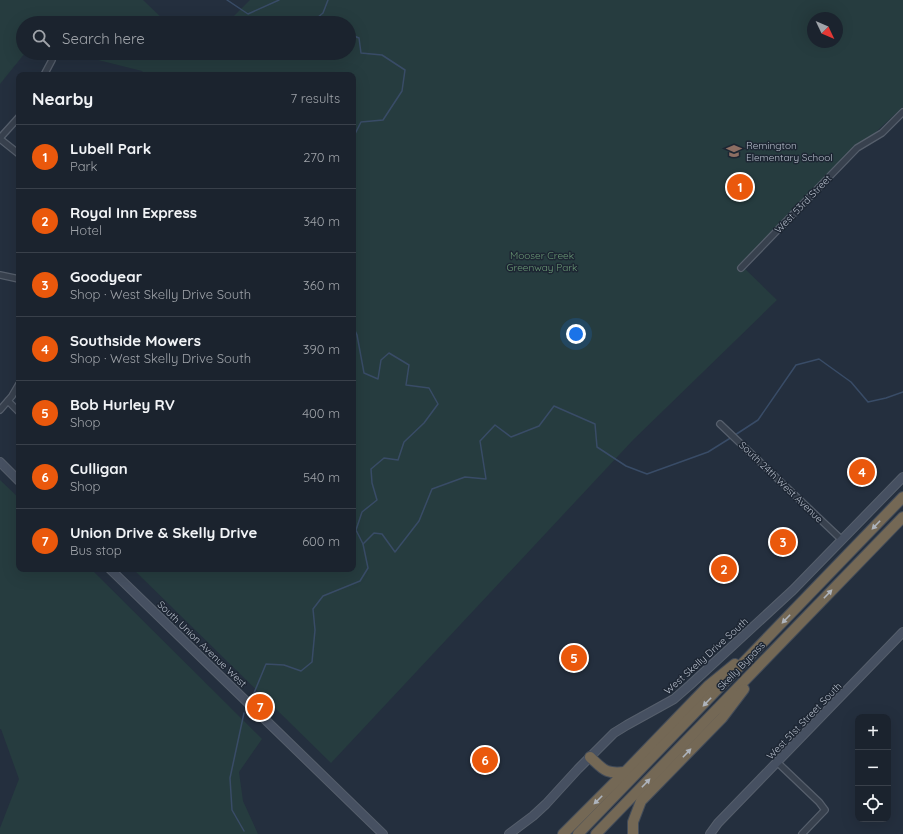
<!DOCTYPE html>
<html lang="en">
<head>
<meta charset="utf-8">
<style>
	body { margin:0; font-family:Quicksand,sans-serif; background:#242b36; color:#f1f3f6 }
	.controls { position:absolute; right:12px; bottom:12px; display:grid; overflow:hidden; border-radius:8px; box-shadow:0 4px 16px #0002 }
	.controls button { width:36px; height:36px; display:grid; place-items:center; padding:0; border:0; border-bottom:1px solid #39404a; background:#1b232e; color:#f1f3f6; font:20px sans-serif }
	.compass { position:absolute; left:807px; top:12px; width:36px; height:36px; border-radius:50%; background:#1b232e; box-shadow:0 4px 16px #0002; rotate:134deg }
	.you { position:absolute; left:576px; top:334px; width:14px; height:14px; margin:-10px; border:3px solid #fff; border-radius:50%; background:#1a73e8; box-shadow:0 0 0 6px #1a73e833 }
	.badge { display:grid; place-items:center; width:26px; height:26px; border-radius:50%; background:#ea580c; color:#fff; font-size:13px; font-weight:700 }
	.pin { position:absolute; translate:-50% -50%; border:2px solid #fff; box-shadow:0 1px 4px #0006 }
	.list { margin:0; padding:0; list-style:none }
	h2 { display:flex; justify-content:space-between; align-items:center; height:52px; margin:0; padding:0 16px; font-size:17px }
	h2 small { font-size:13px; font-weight:400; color:#a0a4aa }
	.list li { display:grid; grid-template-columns:26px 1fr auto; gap:12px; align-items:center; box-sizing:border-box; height:64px; padding:0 16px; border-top:1px solid #39404a }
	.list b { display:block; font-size:15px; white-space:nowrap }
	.list p { margin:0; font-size:13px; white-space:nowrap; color:#a0a4aa }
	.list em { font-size:13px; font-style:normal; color:#a0a4aa }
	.icon { flex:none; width:22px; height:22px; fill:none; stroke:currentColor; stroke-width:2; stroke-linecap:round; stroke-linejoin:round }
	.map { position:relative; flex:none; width:903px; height:834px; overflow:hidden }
	.search { position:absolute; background:#1b232e; box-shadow:0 4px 16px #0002; left:16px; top:16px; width:340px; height:44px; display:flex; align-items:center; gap:10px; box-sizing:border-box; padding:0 14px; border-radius:22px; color:#a0a4aa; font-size:15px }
	.panel { position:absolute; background:#1b232e; box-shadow:0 4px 16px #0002; left:16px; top:72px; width:340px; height:500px; border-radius:8px }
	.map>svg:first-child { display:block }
	.green { fill:#263c3f; fill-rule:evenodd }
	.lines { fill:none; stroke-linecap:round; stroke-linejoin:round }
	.stream { stroke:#394c67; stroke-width:1.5 }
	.street-casing { stroke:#565f6c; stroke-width:8 }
	.secondary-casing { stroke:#565f6c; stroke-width:10 }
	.highway-casing { stroke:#434c59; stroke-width:12 }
	.street { stroke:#38414e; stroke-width:5.5 }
	.secondary { stroke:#465061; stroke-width:8 }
	.highway { stroke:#746855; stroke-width:10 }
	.oneway { fill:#aeb4bd }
	.labels { text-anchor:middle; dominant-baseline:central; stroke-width:3; stroke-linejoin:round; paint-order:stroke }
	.poi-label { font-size:10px; fill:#b4bcc9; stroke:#1d2633; text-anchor:start }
	.street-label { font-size:10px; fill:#b4bcc9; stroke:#1d2633 }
	.park-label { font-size:10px; fill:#6b9a76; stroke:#1d2633 }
</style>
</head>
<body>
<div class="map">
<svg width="903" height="834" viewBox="0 0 903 834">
	<rect width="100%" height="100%" fill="#242f3e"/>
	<!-- green -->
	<g class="green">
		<polygon points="0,0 143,0 167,23 23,23 23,53 25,53 0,84"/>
		<path d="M250 0H903V107L880 128 742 266 777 300 633 440 331 763 133 569H353V75H146L142 71 70 53H349V23H227ZM813 18H837V42H813Z"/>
		<polygon points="0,480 19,498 19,569 91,569 262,739 239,772 243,801 258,834 0,834 0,828 19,779 1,729 0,729"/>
	</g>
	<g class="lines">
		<!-- stream -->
		<g class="stream">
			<polyline points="227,0 248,14 279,0"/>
			<polyline points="311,23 323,13 328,0"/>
			<polyline points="349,34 359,38 361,53 382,55 405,70 402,91 383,120 361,122 353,138"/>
			<polyline points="735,435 758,420 796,365 819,359 851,382 868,402 886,398 903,392"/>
			<polyline points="363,544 374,533 382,534 395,552 419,521 432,489 465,477 486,479 480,441 495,425 511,437 539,426 554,406 595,424 597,447 626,466 647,474 708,452 732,437"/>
			<polyline points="254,693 266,664 284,665 301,671 312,662 315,630 313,609 323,596 360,581 368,568 363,544 356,530 362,512 377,500 372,483 371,469 384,458 398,460 404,442 424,423 438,404 429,388 406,385 409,365 389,353 381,360 378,379 364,373 357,335 353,326"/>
			<polyline points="244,713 230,778 232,810 244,831"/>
		</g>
		<!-- street casing -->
		<g class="street-casing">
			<g id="street">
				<polyline points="44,75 52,60"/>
				<polyline points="0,138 19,117"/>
				<polyline points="0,139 19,154"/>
				<polyline points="741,268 857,148 882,133 903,112"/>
				<polyline points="0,275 19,279"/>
				<polyline points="8,401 19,412"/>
				<polyline points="0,410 12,396 19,384"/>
				<polyline points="720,424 842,540"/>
				<polyline points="777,762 819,802 825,810 802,834"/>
			</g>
		</g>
		<!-- secondary casing -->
		<g class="secondary-casing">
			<g id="secondary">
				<polyline points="0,462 19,481"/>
				<polyline points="110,569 383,834"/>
				<polyline points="509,834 533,816 546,804 578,769 614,733 627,725 674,699 690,685 793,590 903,477"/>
				<polyline points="710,834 718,823 903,632"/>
			</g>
		</g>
		<!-- highway casing -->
		<g class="highway-casing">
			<g id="highway">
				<path d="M590 757C604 770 605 774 625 772"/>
				<polyline points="563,834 625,772 708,686 735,664"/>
				<polyline points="578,834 903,497"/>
				<polyline points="596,834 903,517"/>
				<polyline points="633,834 633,822 641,801 722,718 744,689"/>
			</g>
		</g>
		<!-- street -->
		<use href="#street" class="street"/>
		<!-- secondary -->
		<use href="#secondary" class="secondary"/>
		<!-- highway -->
		<use href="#highway" class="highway"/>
	</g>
	<!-- one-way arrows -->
	<defs><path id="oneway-solid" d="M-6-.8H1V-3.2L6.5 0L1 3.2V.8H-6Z"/></defs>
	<g class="oneway">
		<use href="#oneway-solid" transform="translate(876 525) rotate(134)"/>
		<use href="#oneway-solid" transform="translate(828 594) rotate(-46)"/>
		<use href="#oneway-solid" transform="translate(786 619) rotate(134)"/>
		<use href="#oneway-solid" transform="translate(707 702) rotate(134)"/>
		<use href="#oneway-solid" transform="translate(687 753) rotate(-46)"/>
		<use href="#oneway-solid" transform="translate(646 783) rotate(-46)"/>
		<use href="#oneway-solid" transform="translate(598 800) rotate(135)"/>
	</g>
	<!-- icons -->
	<defs>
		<g id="school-bare" transform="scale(1.2)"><path d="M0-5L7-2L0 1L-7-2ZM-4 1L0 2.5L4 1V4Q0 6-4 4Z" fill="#8d6e63" stroke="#1d2633" stroke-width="2.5" paint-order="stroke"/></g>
	</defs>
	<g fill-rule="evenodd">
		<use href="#school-bare" x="734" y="151"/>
	</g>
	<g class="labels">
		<!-- poi labels -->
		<g class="poi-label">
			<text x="746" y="145">Remington<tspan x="746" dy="12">Elementary School</tspan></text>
		</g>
		<!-- street labels -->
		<g class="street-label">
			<text transform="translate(803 204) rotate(-46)">West 53rd Street</text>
			<text transform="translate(781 482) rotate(44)">South 24th West Avenue</text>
			<text transform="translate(202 644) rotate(44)">South Union Avenue West</text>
			<text transform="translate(706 656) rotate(-42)">West Skelly Drive South</text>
			<text transform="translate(741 666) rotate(-46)">Skelly Bypass</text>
			<text transform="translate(804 721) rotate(-46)">West 51st Street South</text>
		</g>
		<!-- park labels -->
		<g class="park-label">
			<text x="542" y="255">Mooser Creek<tspan x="542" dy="12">Greenway Park</tspan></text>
		</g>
	</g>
</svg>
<div class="controls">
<button>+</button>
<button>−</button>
<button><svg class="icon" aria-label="locate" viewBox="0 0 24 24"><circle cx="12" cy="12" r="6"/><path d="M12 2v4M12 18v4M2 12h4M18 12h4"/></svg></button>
</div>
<svg class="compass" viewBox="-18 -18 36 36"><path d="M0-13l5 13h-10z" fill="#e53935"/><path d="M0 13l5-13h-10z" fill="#a0a4aa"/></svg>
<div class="you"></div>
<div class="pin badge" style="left:740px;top:187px">1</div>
<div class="pin badge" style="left:724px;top:569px">2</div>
<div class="pin badge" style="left:783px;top:542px">3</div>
<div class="pin badge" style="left:862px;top:472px">4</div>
<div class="pin badge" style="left:574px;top:658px">5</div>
<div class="pin badge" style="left:485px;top:760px">6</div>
<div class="pin badge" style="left:260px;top:707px">7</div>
<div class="search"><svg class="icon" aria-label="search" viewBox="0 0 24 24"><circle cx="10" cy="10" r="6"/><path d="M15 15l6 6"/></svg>Search here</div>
<section class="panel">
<h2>Nearby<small>7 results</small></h2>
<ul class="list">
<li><span class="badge">1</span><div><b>Lubell Park</b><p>Park</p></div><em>270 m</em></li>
<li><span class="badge">2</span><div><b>Royal Inn Express</b><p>Hotel</p></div><em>340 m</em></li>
<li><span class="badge">3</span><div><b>Goodyear</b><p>Shop · West Skelly Drive South</p></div><em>360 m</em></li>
<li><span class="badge">4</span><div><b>Southside Mowers</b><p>Shop · West Skelly Drive South</p></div><em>390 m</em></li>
<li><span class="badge">5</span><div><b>Bob Hurley RV</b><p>Shop</p></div><em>400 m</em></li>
<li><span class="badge">6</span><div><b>Culligan</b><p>Shop</p></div><em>540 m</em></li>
<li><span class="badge">7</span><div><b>Union Drive &amp; Skelly Drive</b><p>Bus stop</p></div><em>600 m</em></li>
</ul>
</section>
</div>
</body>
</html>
